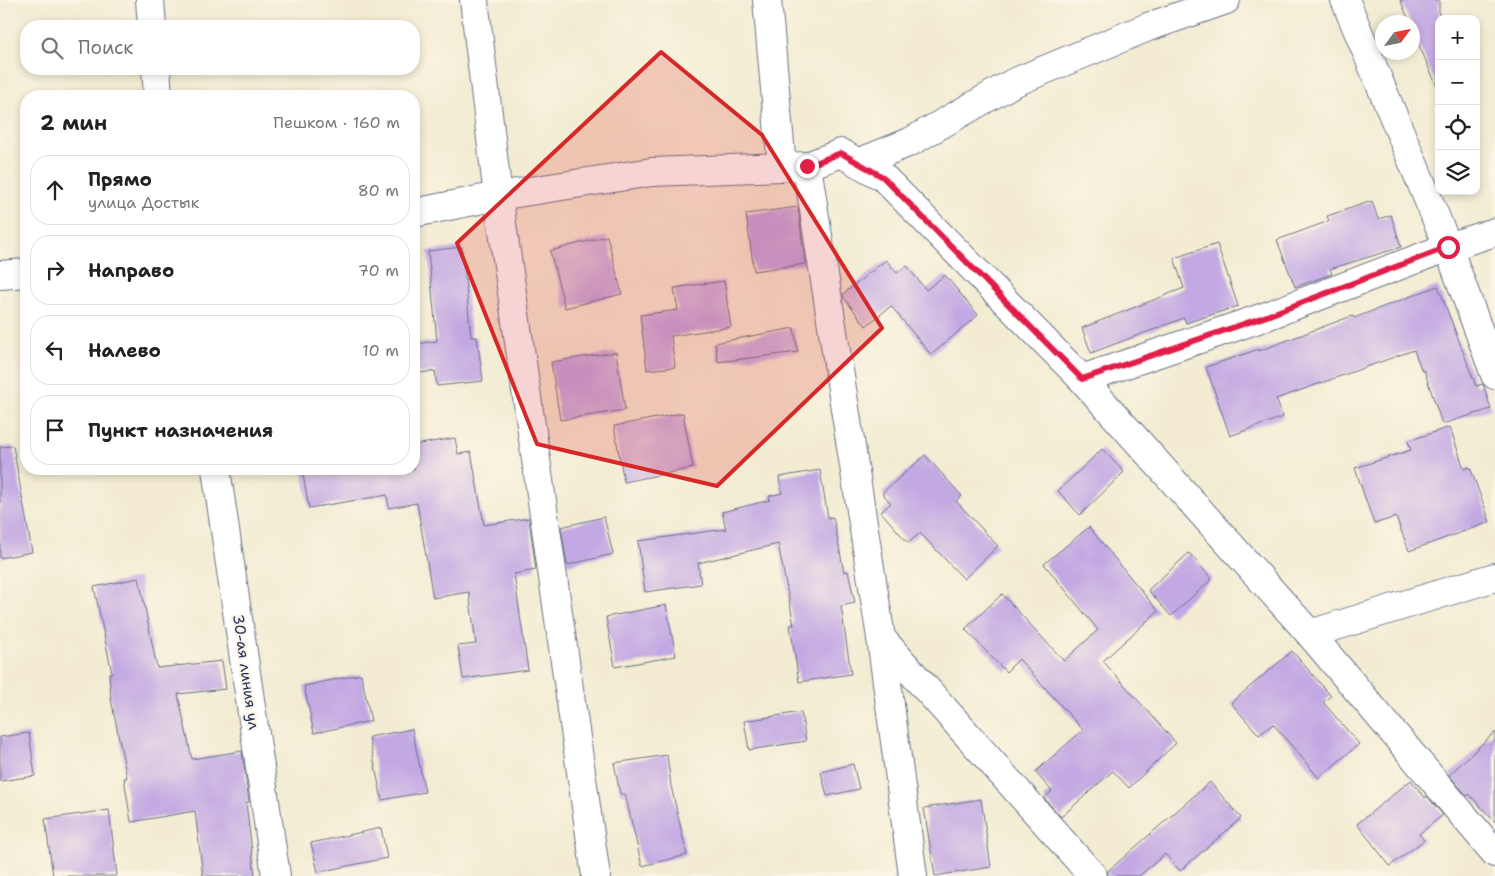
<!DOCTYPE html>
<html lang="ru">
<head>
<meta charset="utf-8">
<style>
	body { margin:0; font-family:"Shantell Sans",sans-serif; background:#f2f2f2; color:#222 }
	.controls { position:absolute; right:15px; top:15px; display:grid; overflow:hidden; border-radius:10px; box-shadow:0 2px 8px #0003 }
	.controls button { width:45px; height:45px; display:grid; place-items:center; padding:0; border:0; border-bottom:1px solid #e0e0e0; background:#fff; color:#222; font:25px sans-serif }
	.compass { position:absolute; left:1375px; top:15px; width:45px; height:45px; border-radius:50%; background:#fff; box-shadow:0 2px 8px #0003; rotate:57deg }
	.stop { position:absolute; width:15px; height:15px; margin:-11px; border:4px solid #e11d48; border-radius:50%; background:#fff }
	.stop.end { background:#e11d48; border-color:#fff; box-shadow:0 1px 5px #0008 }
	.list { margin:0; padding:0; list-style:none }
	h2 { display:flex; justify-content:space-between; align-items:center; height:65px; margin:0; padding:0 20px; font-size:21px }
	h2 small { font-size:16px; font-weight:400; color:#767676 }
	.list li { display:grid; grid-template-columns:32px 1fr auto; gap:15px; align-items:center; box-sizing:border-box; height:70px; margin:0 10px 10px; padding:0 10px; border:1px solid #e0e0e0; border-radius:20px }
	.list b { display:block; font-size:19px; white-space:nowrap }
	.list p { margin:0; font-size:16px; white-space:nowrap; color:#767676 }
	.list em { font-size:16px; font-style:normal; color:#767676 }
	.icon { flex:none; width:28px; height:28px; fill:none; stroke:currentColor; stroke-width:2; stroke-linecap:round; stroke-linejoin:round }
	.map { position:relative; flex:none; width:1495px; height:876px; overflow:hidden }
	.search { position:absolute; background:#fff; box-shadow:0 2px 8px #0003; left:20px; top:20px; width:400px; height:55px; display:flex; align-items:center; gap:12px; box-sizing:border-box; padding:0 18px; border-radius:20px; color:#767676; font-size:19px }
	.panel { position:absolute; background:#fff; box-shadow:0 2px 8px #0003; left:20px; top:90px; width:400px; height:385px; border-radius:20px }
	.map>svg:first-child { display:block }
	.building { fill:#c3a9e3 }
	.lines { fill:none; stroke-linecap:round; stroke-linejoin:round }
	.street-casing { stroke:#677187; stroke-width:30 }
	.street { stroke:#fff; stroke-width:28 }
	.route { stroke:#e11d48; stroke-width:6 }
	.marked { fill:#d62828; fill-opacity:0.2; stroke:#d62828; stroke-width:4; stroke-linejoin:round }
	.labels { text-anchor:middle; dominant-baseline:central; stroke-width:4.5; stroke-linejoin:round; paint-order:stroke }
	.street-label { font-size:15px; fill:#1b2f5e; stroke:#fcf5e5 }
</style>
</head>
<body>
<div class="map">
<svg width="1495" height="876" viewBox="0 0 1495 876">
	<rect width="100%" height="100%" fill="#fcf5e5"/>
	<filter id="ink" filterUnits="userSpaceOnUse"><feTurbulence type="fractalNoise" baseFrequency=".02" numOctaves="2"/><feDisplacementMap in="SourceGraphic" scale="10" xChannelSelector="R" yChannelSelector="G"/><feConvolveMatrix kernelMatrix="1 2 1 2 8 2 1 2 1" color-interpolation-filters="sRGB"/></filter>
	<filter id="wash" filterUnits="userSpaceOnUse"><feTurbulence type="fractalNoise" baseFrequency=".0096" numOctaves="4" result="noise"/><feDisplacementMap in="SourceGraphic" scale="20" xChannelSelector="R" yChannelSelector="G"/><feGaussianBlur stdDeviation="1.12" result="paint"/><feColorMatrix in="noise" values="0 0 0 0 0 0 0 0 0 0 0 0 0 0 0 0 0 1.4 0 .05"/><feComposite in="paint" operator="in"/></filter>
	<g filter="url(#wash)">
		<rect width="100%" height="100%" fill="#f3ecd3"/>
		<g id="blocks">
			<!-- building -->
			<g class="building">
				<polygon points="1400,0 1439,0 1439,91 1412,29 1412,22 1410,22"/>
				<polygon points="1372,201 1378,219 1391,215 1401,247 1330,269 1332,274 1295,287 1277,240 1329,221 1327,216"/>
				<polygon points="798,207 805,264 754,271 746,214"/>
				<polygon points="607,236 622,294 565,308 550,251"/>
				<polygon points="1217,244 1238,306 1186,323 1184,318 1091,353 1082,328 1184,288 1174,258"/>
				<polygon points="462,247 471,337 477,337 483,381 437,386 435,371 419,373 415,344 437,341 428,251"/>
				<polygon points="886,260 897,273 907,266 926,290 945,275 978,315 931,355 891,306 866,326 844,298 843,294"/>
				<polygon points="724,281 731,327 671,336 675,367 647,370 640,315 678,310 674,288"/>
				<polygon points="1438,286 1476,386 1483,384 1491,409 1442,424 1424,370 1422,371 1414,350 1276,399 1283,417 1230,436 1206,367 1259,349 1259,351 1349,317 1353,316 1354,318"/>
				<polygon points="794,328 798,352 718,362 715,343"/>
				<polygon points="616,352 625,410 560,420 551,362"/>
				<polygon points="683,413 693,468 624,482 614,426"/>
				<polygon points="1450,427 1464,469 1470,467 1490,522 1409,551 1396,517 1374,524 1355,468 1411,450 1408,441"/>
				<polygon points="455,438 458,454 471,452 484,525 529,518 536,570 514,574 528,670 463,679 458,646 476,644 469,592 433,598 417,503 389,508 387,495 309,508 302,469 414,469 414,445"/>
				<polygon points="13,446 32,552 0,558 0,447"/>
				<polygon points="1102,449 1124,472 1080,515 1058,491"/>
				<polygon points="925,455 962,496 956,501 998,546 964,579 920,533 908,543 881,512 891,503 882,493"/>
				<polygon points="820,470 828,518 833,517 844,572 848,571 855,603 841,606 851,674 799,682 790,625 794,625 778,544 698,563 701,584 645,592 638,541 726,529 722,512 770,500 769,496 782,493 779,477"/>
				<polygon points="604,517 613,554 567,565 561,527"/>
				<polygon points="1089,527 1158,611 1103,661 1176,743 1129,788 1113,771 1061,817 1044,798 1052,791 1035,772 1083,730 1019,659 1006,672 965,629 1002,594 1064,661 1098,630 1044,564"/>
				<polygon points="1189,553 1212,579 1171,616 1148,590"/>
				<polygon points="139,578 157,668 222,661 226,689 178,694 192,759 242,751 249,802 246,803 255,876 203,876 195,811 131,822 124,778 127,778 111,699 109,673 112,673 94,587"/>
				<polygon points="666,605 676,656 615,667 606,617"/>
				<polygon points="1292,651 1331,696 1323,702 1359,744 1319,778 1273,724 1259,735 1231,703"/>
				<polygon points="361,674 371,721 314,733 304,686"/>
				<polygon points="801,712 806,741 749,750 744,721"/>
				<polygon points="412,729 425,792 382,800 369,737"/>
				<polygon points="1495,732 1495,822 1469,794 1467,796 1449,775"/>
				<polygon points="29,733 35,776 0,781 0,737"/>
				<polygon points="667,755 671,786 687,855 642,866 625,794 620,794 614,763"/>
				<polygon points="853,764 859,789 827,796 821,772"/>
				<polygon points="1411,780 1425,798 1427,796 1443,815 1419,834 1424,840 1390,866 1357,824"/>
				<polygon points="1210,782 1241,818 1180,871 1165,854 1139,876 1108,876 1108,871"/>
				<polygon points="981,799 991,867 935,876 924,808"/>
				<polygon points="109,810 117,876 53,876 45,819"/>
				<polygon points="381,828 387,858 318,872 311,843"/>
			</g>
		</g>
	</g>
	<g filter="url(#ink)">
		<use href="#blocks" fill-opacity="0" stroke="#677187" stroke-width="1"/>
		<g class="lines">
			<!-- street casing -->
			<g class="street-casing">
				<g id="street">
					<polyline points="150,0 152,26"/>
					<polyline points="474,0 498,196 596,876"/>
					<polyline points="767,0 782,167"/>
					<polyline points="1345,0 1448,247 1495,375"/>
					<polyline points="156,69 158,96"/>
					<polyline points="858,163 910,142 1013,83 1148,27 1226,0"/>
					<polyline points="807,166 881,638 913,876"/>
					<polyline points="414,213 498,196 652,172 807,166 841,153 883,177 1082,379 1310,634 1495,853"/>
					<polyline points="0,275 26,273"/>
					<polyline points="1082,379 1264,317 1448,247 1495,232"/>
					<polyline points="216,469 276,876"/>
					<polyline points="1310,634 1495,577"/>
					<polyline points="881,638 1093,876"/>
				</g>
			</g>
			<!-- street -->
			<use href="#street" class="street"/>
		</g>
	</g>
	<g class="lines" filter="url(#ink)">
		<!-- route -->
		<polyline class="route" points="807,166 841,153 883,177 1082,379 1264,317 1448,247"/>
	</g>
	<!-- marked area -->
	<path class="marked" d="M661 52 762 135 882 328 717 486 537 444 457 243Z"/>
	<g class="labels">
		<!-- street labels -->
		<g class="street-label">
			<text transform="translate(246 672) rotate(82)">30-ая линия ул</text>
		</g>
	</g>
</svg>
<div class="controls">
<button>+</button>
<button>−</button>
<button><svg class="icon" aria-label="locate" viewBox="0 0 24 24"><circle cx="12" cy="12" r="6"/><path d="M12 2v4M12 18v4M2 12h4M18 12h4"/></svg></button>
<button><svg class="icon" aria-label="layers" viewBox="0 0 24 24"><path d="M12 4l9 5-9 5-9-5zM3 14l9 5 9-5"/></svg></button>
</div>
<svg class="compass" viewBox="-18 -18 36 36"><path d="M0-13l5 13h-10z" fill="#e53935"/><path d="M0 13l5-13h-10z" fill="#767676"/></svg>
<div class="stop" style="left:1448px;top:247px"></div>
<div class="stop end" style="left:807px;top:166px"></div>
<div class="search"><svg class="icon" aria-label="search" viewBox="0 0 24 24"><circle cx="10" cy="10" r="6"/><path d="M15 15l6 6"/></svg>Поиск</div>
<section class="panel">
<h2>2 мин<small>Пешком · 160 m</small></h2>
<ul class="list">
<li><svg class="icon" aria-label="ahead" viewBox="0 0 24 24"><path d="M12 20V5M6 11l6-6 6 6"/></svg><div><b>Прямо</b><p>улица Достык</p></div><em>80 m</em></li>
<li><svg class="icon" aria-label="right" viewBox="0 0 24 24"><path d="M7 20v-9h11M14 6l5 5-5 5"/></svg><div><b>Направо</b></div><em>70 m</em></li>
<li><svg class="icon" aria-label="left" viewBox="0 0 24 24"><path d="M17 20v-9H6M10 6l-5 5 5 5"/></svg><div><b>Налево</b></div><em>10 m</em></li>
<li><svg class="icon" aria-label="arrive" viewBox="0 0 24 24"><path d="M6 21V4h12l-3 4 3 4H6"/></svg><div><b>Пункт назначения</b></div></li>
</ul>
</section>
</div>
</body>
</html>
